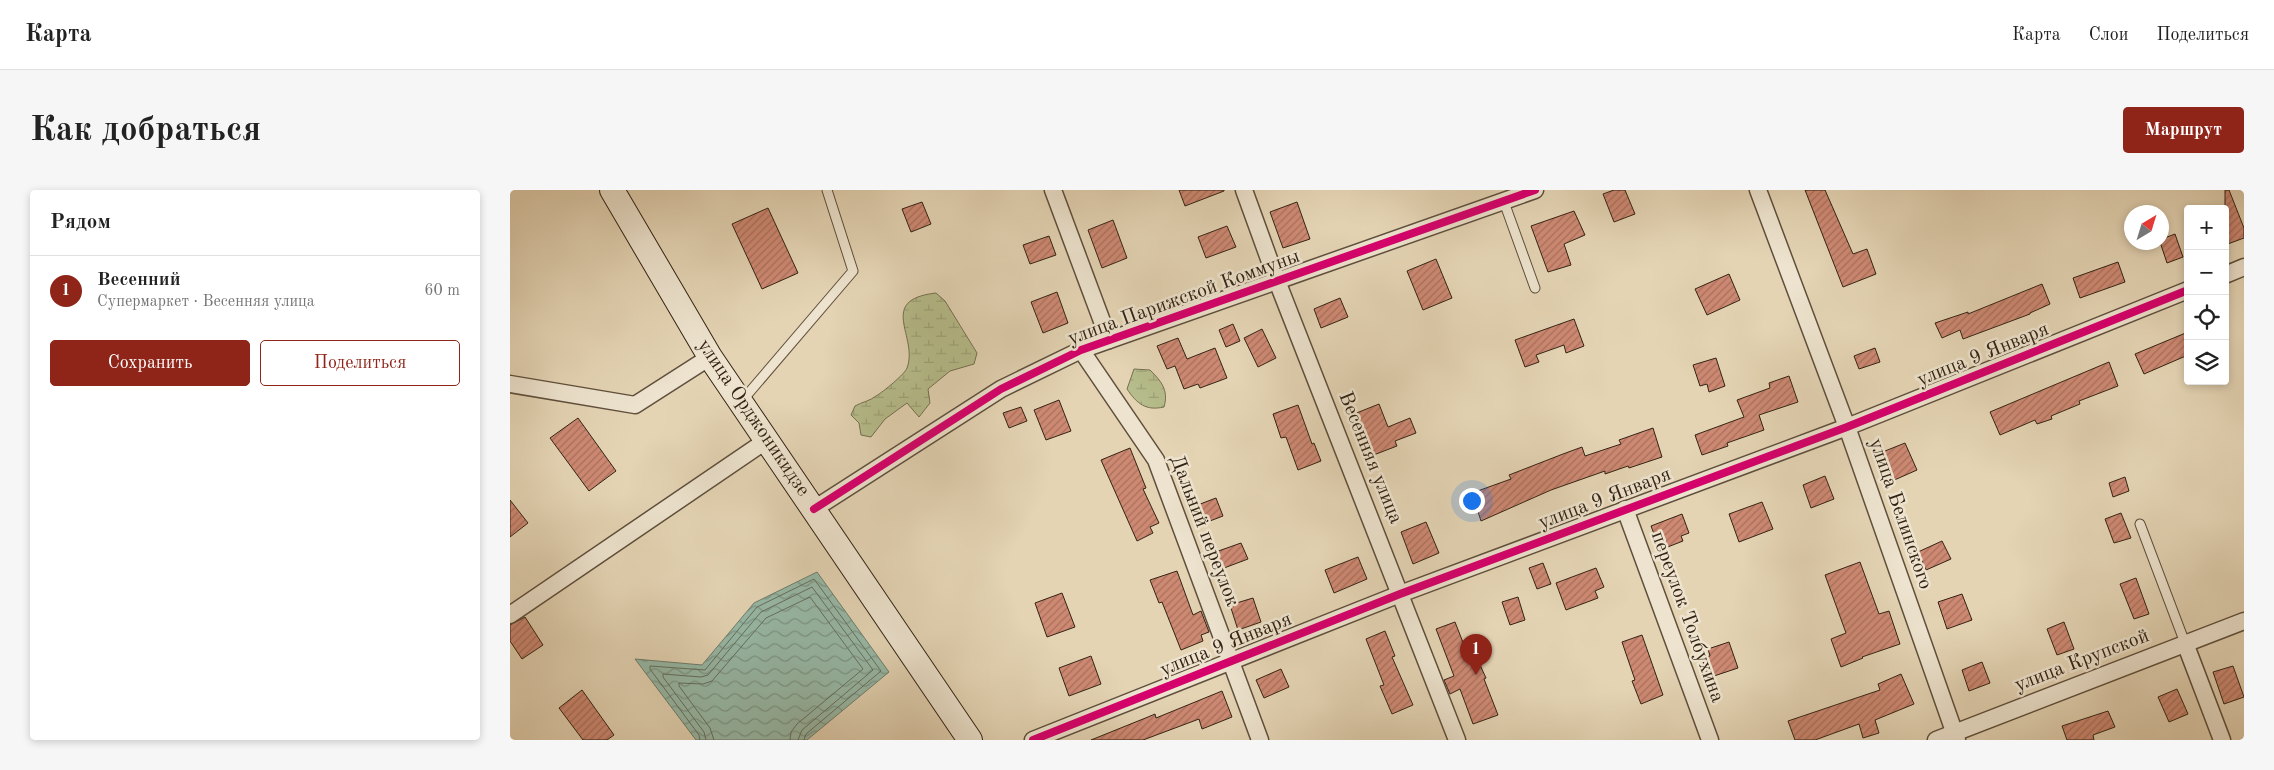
<!DOCTYPE html>
<html lang="ru">
<head>
<meta charset="utf-8">
<style>
	body { margin:0; font-family:"Old Standard TT",serif; background:#f6f6f6; color:#222 }
	.controls { position:absolute; right:15px; top:15px; display:grid; overflow:hidden; border-radius:5px; box-shadow:0 2px 8px #0003 }
	.controls button { width:45px; height:45px; display:grid; place-items:center; padding:0; border:0; border-bottom:1px solid #e0e0e0; background:#fff; color:#222; font:25px sans-serif }
	.compass { position:absolute; left:1614px; top:15px; width:45px; height:45px; border-radius:50%; background:#fff; box-shadow:0 2px 8px #0003; rotate:38deg }
	.you { position:absolute; left:961px; top:310px; width:18px; height:18px; margin:-12px; border:4px solid #fff; border-radius:50%; background:#1a73e8; box-shadow:0 0 0 8px #1a73e833 }
	.badge { display:grid; place-items:center; width:32px; height:32px; border-radius:50%; background:#8f2418; color:#fff; font-size:16px; font-weight:700 }
	.pin { position:absolute; translate:-50% -41px; filter:drop-shadow(0 1px 2px #0008) }
	.pin::after { content:''; position:absolute; top:26px; width:18px; height:15px; background:inherit; clip-path:polygon(0 0,100% 0,50% 100%) }
	.list { margin:0; padding:0; list-style:none }
	h2 { display:flex; justify-content:space-between; align-items:center; height:65px; margin:0; padding:0 20px; font-size:21px }
	h2 small { font-size:16px; font-weight:400; color:#767676 }
	.list li { display:grid; grid-template-columns:32px 1fr auto; gap:15px; align-items:center; box-sizing:border-box; height:70px; padding:0 20px; border-top:1px solid #e0e0e0 }
	.list b { display:block; font-size:19px; white-space:nowrap }
	.list p { margin:0; font-size:16px; white-space:nowrap; color:#767676 }
	.list em { font-size:16px; font-style:normal; color:#767676 }
	.actions { display:flex; gap:10px; padding:15px 20px }
	.actions a { flex:1; padding:11px 0; border:1px solid #8f2418; border-radius:5px; text-align:center; font-size:18px; color:#8f2418 }
	.actions .main { background:#8f2418; color:#fff }
	.icon { flex:none; width:28px; height:28px; fill:none; stroke:currentColor; stroke-width:2; stroke-linecap:round; stroke-linejoin:round }
	.map { position:relative; flex:none; width:1734px; height:550px; overflow:hidden; border-radius:5px }
	header { display:flex; align-items:center; gap:30px; box-sizing:border-box; height:70px; padding:0 25px; background:#fff; border-bottom:1px solid #e0e0e0 }
	header strong { font-size:24px }
	nav { display:flex; gap:28px; margin-inline-start:auto; font-size:18px }
	.intro { display:flex; align-items:center; justify-content:space-between; box-sizing:border-box; height:120px; padding:0 30px }
	h1 { margin:0; font-size:35px }
	.button { padding:12px 22px; border-radius:5px; background:#8f2418; color:#fff; font-size:18px; font-weight:700 }
	main { display:flex; gap:30px; padding:0 30px }
	aside { flex:1; background:#fff; border-radius:5px; box-shadow:0 2px 8px #0003 }
	.map>svg:first-child { display:block }
	.wetland { fill:url(#wetland-marsh); stroke:#747050 }
	.water { fill:url(#water-waves); stroke:#6f7d6c }
	.lines { fill:none; stroke-linecap:round; stroke-linejoin:round }
	.shore { stroke:#656e5e; stroke-width:1 }
	.building { fill:url(#building-hatch); stroke:#332314 }
	.lane-casing { stroke:#5f4f3c; stroke-width:11 }
	.street-casing { stroke:#5f4f3c; stroke-width:19 }
	.secondary-casing { stroke:#332314; stroke-width:26 }
	.lane { stroke:#ede3ce; stroke-width:9 }
	.street { stroke:#ede3ce; stroke-width:16 }
	.secondary { stroke:#ede3ce; stroke-width:24 }
	.cycleway-casing { stroke:#ede3ce; stroke-width:11 }
	.cycleway { stroke:#d6006c; stroke-width:8 }
	.labels { text-anchor:middle; dominant-baseline:central; stroke-width:5; stroke-linejoin:round; paint-order:stroke }
	.street-label { font-size:20px; fill:#332314; stroke:#ede3ce }
</style>
</head>
<body>
<header>
<strong>Карта</strong>
<nav><a>Карта</a><a>Слои</a><a>Поделиться</a></nav>
</header>
<div class="intro"><h1>Как добраться</h1><a class="button">Маршрут</a></div>
<main>
<aside>
<h2>Рядом<small></small></h2>
<ul class="list">
<li><span class="badge">1</span><div><b>Весенний</b><p>Супермаркет · Весенняя улица</p></div><em>60 m</em></li>
</ul>
<div class="actions"><a class="main">Сохранить</a><a>Поделиться</a></div>
</aside>
<div class="map">
<svg width="1734" height="550" viewBox="0 0 1734 550">
	<defs>
		<pattern id="wetland-marsh" width="20" height="14" patternUnits="userSpaceOnUse" patternTransform="scale(1.25)"><rect width="20" height="14" fill="#b6bc8b"/><path d="M1 5h8M5 5V1M11 12h8M15 12V8" fill="none" stroke="#9da177"/></pattern>
		<pattern id="water-waves" width="16" height="10" patternUnits="userSpaceOnUse" patternTransform="scale(1.25)"><rect width="16" height="10" fill="#97b9a7"/><path d="M0 5q4-4 8 0t8 0" fill="none" stroke="#7c9687"/></pattern>
		<pattern id="building-hatch" width="6" height="6" patternUnits="userSpaceOnUse" patternTransform="scale(1.25)"><rect width="6" height="6" fill="#ce8973"/><path d="M-1 1l2-2M0 6l6-6M5 7l2-2" fill="none" stroke="#a8705d"/></pattern>
	</defs>
	<rect width="100%" height="100%" fill="#e4d4b4"/>
	<filter id="stains"><feTurbulence type="fractalNoise" baseFrequency=".004" numOctaves="4"/><feColorMatrix values="0 0 0 0 .2 0 0 0 0 .09 0 0 0 0 .02 0 0 0 .5 -.17"/></filter>
	<radialGradient id="worn" r=".72"><stop offset=".6" stop-color="#630" stop-opacity="0"/><stop offset="1" stop-color="#630" stop-opacity=".3"/></radialGradient>
	<!-- wetland -->
	<g class="wetland">
		<path d="M426 103 435 111 467 163 464 174 440 181 418 199 420 213 409 227 397 213 375 229 361 247 351 245 349 233 341 225 345 216C352 212 360 211 366 206 373 202 395 184 397 178 409 147 366 110 426 103Z"/>
		<path d="M624 179 640 180C651 191 659 200 654 217 636 221 627 214 617 199Z"/>
	</g>
	<!-- water -->
	<polygon class="water" points="307,382 379,482 297,550 186,550 125,469 192,475 244,413"/>
	<g class="lines">
		<!-- shore -->
		<g class="shore">
			<polyline points="190,550 189,545 140,479 140,476 195,480 247,417 304,389 371,481 296,544 294,550"/>
			<polyline points="196,550 194,542 153,487 153,484 191,487 198,485 251,422 302,397 363,480 292,540 288,550"/>
			<polyline points="204,550 200,538 169,496 169,493 193,494 202,491 256,428 300,407 353,479 287,534 281,542 280,550"/>
		</g>
	</g>
	<!-- building -->
	<g class="building">
		<polygon points="669,0 714,0 714,1 675,16"/>
		<polygon points="1104,0 1115,0 1125,24 1104,32 1093,4"/>
		<polygon points="1295,0 1315,0 1343,64 1357,59 1366,84 1333,97"/>
		<polygon points="1715,0 1719,0 1734,38 1734,48 1715,55"/>
		<polygon points="412,12 421,34 401,42 392,19"/>
		<polygon points="787,12 800,49 773,58 760,22"/>
		<polygon points="258,18 288,83 252,99 222,34"/>
		<polygon points="1064,21 1075,45 1054,54 1061,75 1038,82 1021,36"/>
		<polygon points="603,30 617,68 592,78 578,40"/>
		<polygon points="717,36 726,57 696,68 688,47"/>
		<polygon points="1665,44 1673,67 1657,73 1650,52 1652,52 1652,49"/>
		<polygon points="539,46 546,65 520,74 513,55"/>
		<polygon points="926,69 942,108 913,120 897,81"/>
		<polygon points="1608,72 1615,92 1570,108 1563,88"/>
		<polygon points="1219,84 1230,110 1197,125 1185,99"/>
		<polygon points="1532,94 1540,114 1520,123 1520,124 1453,149 1450,140 1432,148 1425,133 1458,122 1458,124"/>
		<polygon points="547,102 558,133 533,143 521,112"/>
		<polygon points="830,108 838,127 811,138 804,119"/>
		<polygon points="1064,129 1074,156 1056,163 1054,155 1026,165 1029,172 1015,177 1005,150"/>
		<polygon points="723,134 730,151 716,157 709,140"/>
		<polygon points="752,139 766,168 748,177 734,148"/>
		<polygon points="1678,142 1678,165 1634,184 1625,164"/>
		<polygon points="668,148 677,169 705,158 717,188 690,198 688,194 674,199 665,176 657,179 647,156"/>
		<polygon points="1365,158 1370,172 1349,179 1344,166"/>
		<polygon points="1206,168 1215,196 1199,202 1197,194 1190,196 1183,175"/>
		<polygon points="1599,172 1608,196 1569,211 1570,214 1541,226 1542,229 1527,234 1525,230 1490,245 1480,222"/>
		<polygon points="1279,186 1288,212 1249,225 1254,240 1217,253 1218,256 1192,265 1185,245 1234,227 1227,210 1260,198 1259,193"/>
		<polygon points="549,210 561,241 536,250 524,220"/>
		<polygon points="869,214 878,237 900,228 906,243 885,251 887,256 861,266 844,224"/>
		<polygon points="788,215 802,254 804,253 811,271 788,280 776,247 771,248 763,224"/>
		<polygon points="511,217 517,231 499,238 493,223"/>
		<polygon points="68,228 106,281 79,301 40,248"/>
		<polygon points="1143,238 1152,267 1119,278 1118,276 1095,284 1095,281 1041,300 971,331 962,303 1001,289 999,285 1053,264 1072,257 1075,266 1111,254 1109,250"/>
		<polygon points="1395,253 1407,280 1382,291 1370,263"/>
		<polygon points="620,258 636,298 633,299 649,333 640,337 643,343 627,351 591,270"/>
		<polygon points="1315,286 1324,309 1301,318 1293,295"/>
		<polygon points="1615,287 1619,301 1603,307 1599,293"/>
		<polygon points="706,308 713,326 692,334 685,316"/>
		<polygon points="0,310 18,333 0,347"/>
		<polygon points="1252,312 1263,339 1229,352 1219,324"/>
		<polygon points="1611,323 1621,348 1604,353 1595,329"/>
		<polygon points="1172,324 1179,343 1171,346 1173,351 1150,360 1141,336"/>
		<polygon points="916,332 929,363 903,374 891,342"/>
		<polygon points="1432,351 1441,369 1416,380 1408,362"/>
		<polygon points="731,353 738,369 706,381 700,364"/>
		<polygon points="848,367 857,389 824,403 815,380"/>
		<polygon points="1350,372 1369,424 1379,421 1390,454 1352,467 1353,468 1331,477 1321,449 1336,443 1315,385"/>
		<polygon points="1033,373 1041,394 1027,399 1019,378"/>
		<polygon points="1086,378 1094,397 1085,401 1088,408 1056,420 1046,393"/>
		<polygon points="667,381 683,425 691,421 699,442 691,445 693,451 671,460 652,412 649,413 640,390"/>
		<polygon points="1626,388 1639,424 1624,429 1610,394"/>
		<polygon points="552,403 565,437 537,447 525,413"/>
		<polygon points="1452,404 1462,430 1437,439 1428,412"/>
		<polygon points="1008,407 1015,430 1000,435 992,412"/>
		<polygon points="743,408 751,432 728,440 720,415"/>
		<polygon points="15,427 33,455 12,469 0,451 0,435"/>
		<polygon points="945,432 963,478 970,475 976,488 974,489 988,525 963,534 950,499 940,504 934,490 944,486 926,439"/>
		<polygon points="1554,432 1564,459 1547,465 1537,439"/>
		<polygon points="875,441 885,466 882,467 903,515 882,524 870,496 874,495 856,449"/>
		<polygon points="1132,445 1153,505 1131,514 1122,491 1125,490 1112,452"/>
		<polygon points="1219,452 1228,478 1198,488 1192,468 1200,466 1198,459"/>
		<polygon points="581,466 591,494 559,506 549,478"/>
		<polygon points="1472,472 1480,493 1459,501 1452,480"/>
		<polygon points="1723,476 1734,507 1714,514 1703,482"/>
		<polygon points="771,479 779,497 754,508 746,490"/>
		<polygon points="1391,484 1404,514 1365,530 1369,543 1353,548 1349,534 1305,550 1285,550 1278,531 1370,500 1368,494"/>
		<polygon points="1667,499 1678,524 1659,532 1648,507"/>
		<polygon points="72,500 104,545 97,550 73,550 49,518"/>
		<polygon points="712,501 722,527 692,539 689,529 633,550 581,550 638,527 645,524 646,528"/>
		<polygon points="1598,521 1605,537 1583,545 1584,550 1557,550 1552,536"/>
	</g>
	<g class="lines">
		<!-- lane casing -->
		<g class="lane-casing">
			<g id="lane">
				<polyline points="994,12 1025,98"/>
				<polyline points="231,212 343,81 317,0"/>
				<polyline points="1630,334 1675,453"/>
			</g>
		</g>
		<!-- street casing -->
		<g class="street-casing">
			<g id="street">
				<polyline points="543,0 599,150"/>
				<polyline points="734,0 767,91 947,550"/>
				<polyline points="1248,0 1337,237 1447,550"/>
				<polyline points="1715,85 1734,77"/>
				<polyline points="571,160 646,270 750,550"/>
				<polyline points="0,194 125,215 200,167"/>
				<polyline points="304,319 491,199 571,160 1025,0"/>
				<polyline points="1115,319 1200,550"/>
				<polyline points="0,425 257,250"/>
				<polyline points="1675,453 1712,550"/>
				<polyline points="523,550 890,404 1337,237 1678,100"/>
				<polyline points="1426,550 1734,431"/>
			</g>
		</g>
		<!-- secondary casing -->
		<g class="secondary-casing">
			<polyline id="secondary" points="102,0 200,167 460,550"/>
		</g>
		<!-- lane -->
		<use href="#lane" class="lane"/>
		<!-- street -->
		<use href="#street" class="street"/>
		<!-- secondary -->
		<use href="#secondary" class="secondary"/>
		<!-- cycleway casing -->
		<g class="cycleway-casing">
			<g id="cycleway">
				<polyline points="304,319 491,199 571,160 1025,0"/>
				<polyline points="523,550 890,404 1337,237 1678,100"/>
			</g>
		</g>
		<!-- cycleway -->
		<use href="#cycleway" class="cycleway"/>
	</g>
	<g class="labels">
		<!-- street labels -->
		<g class="street-label">
			<text transform="translate(674 108) rotate(-20)">улица Парижской Коммуны</text>
			<text transform="translate(1473 165) rotate(-22)">улица 9 Января</text>
			<text transform="translate(243 228) rotate(56)">улица Орджоникидзе</text>
			<text transform="translate(860 268) rotate(68)">Весенняя улица</text>
			<text transform="translate(1095 309) rotate(-21)">улица 9 Января</text>
			<text transform="translate(1390 324) rotate(71)">улица Белинского</text>
			<text transform="translate(694 341) rotate(69)">Дальний переулок</text>
			<text transform="translate(1177 427) rotate(70)">переулок Толбухина</text>
			<text transform="translate(716 455) rotate(-22)">улица 9 Января</text>
			<text transform="translate(1572 471) rotate(-21)">улица Крупской</text>
		</g>
	</g>
	<rect width="100%" height="100%" filter="url(#stains)"/>
	<rect width="100%" height="100%" fill="url(#worn)"/>
</svg>
<div class="controls">
<button>+</button>
<button>−</button>
<button><svg class="icon" aria-label="locate" viewBox="0 0 24 24"><circle cx="12" cy="12" r="6"/><path d="M12 2v4M12 18v4M2 12h4M18 12h4"/></svg></button>
<button><svg class="icon" aria-label="layers" viewBox="0 0 24 24"><path d="M12 4l9 5-9 5-9-5zM3 14l9 5 9-5"/></svg></button>
</div>
<svg class="compass" viewBox="-18 -18 36 36"><path d="M0-13l5 13h-10z" fill="#e53935"/><path d="M0 13l5-13h-10z" fill="#767676"/></svg>
<div class="you"></div>
<div class="pin badge" style="left:966px;top:485px">1</div>
</div>
</main>
</body>
</html>
